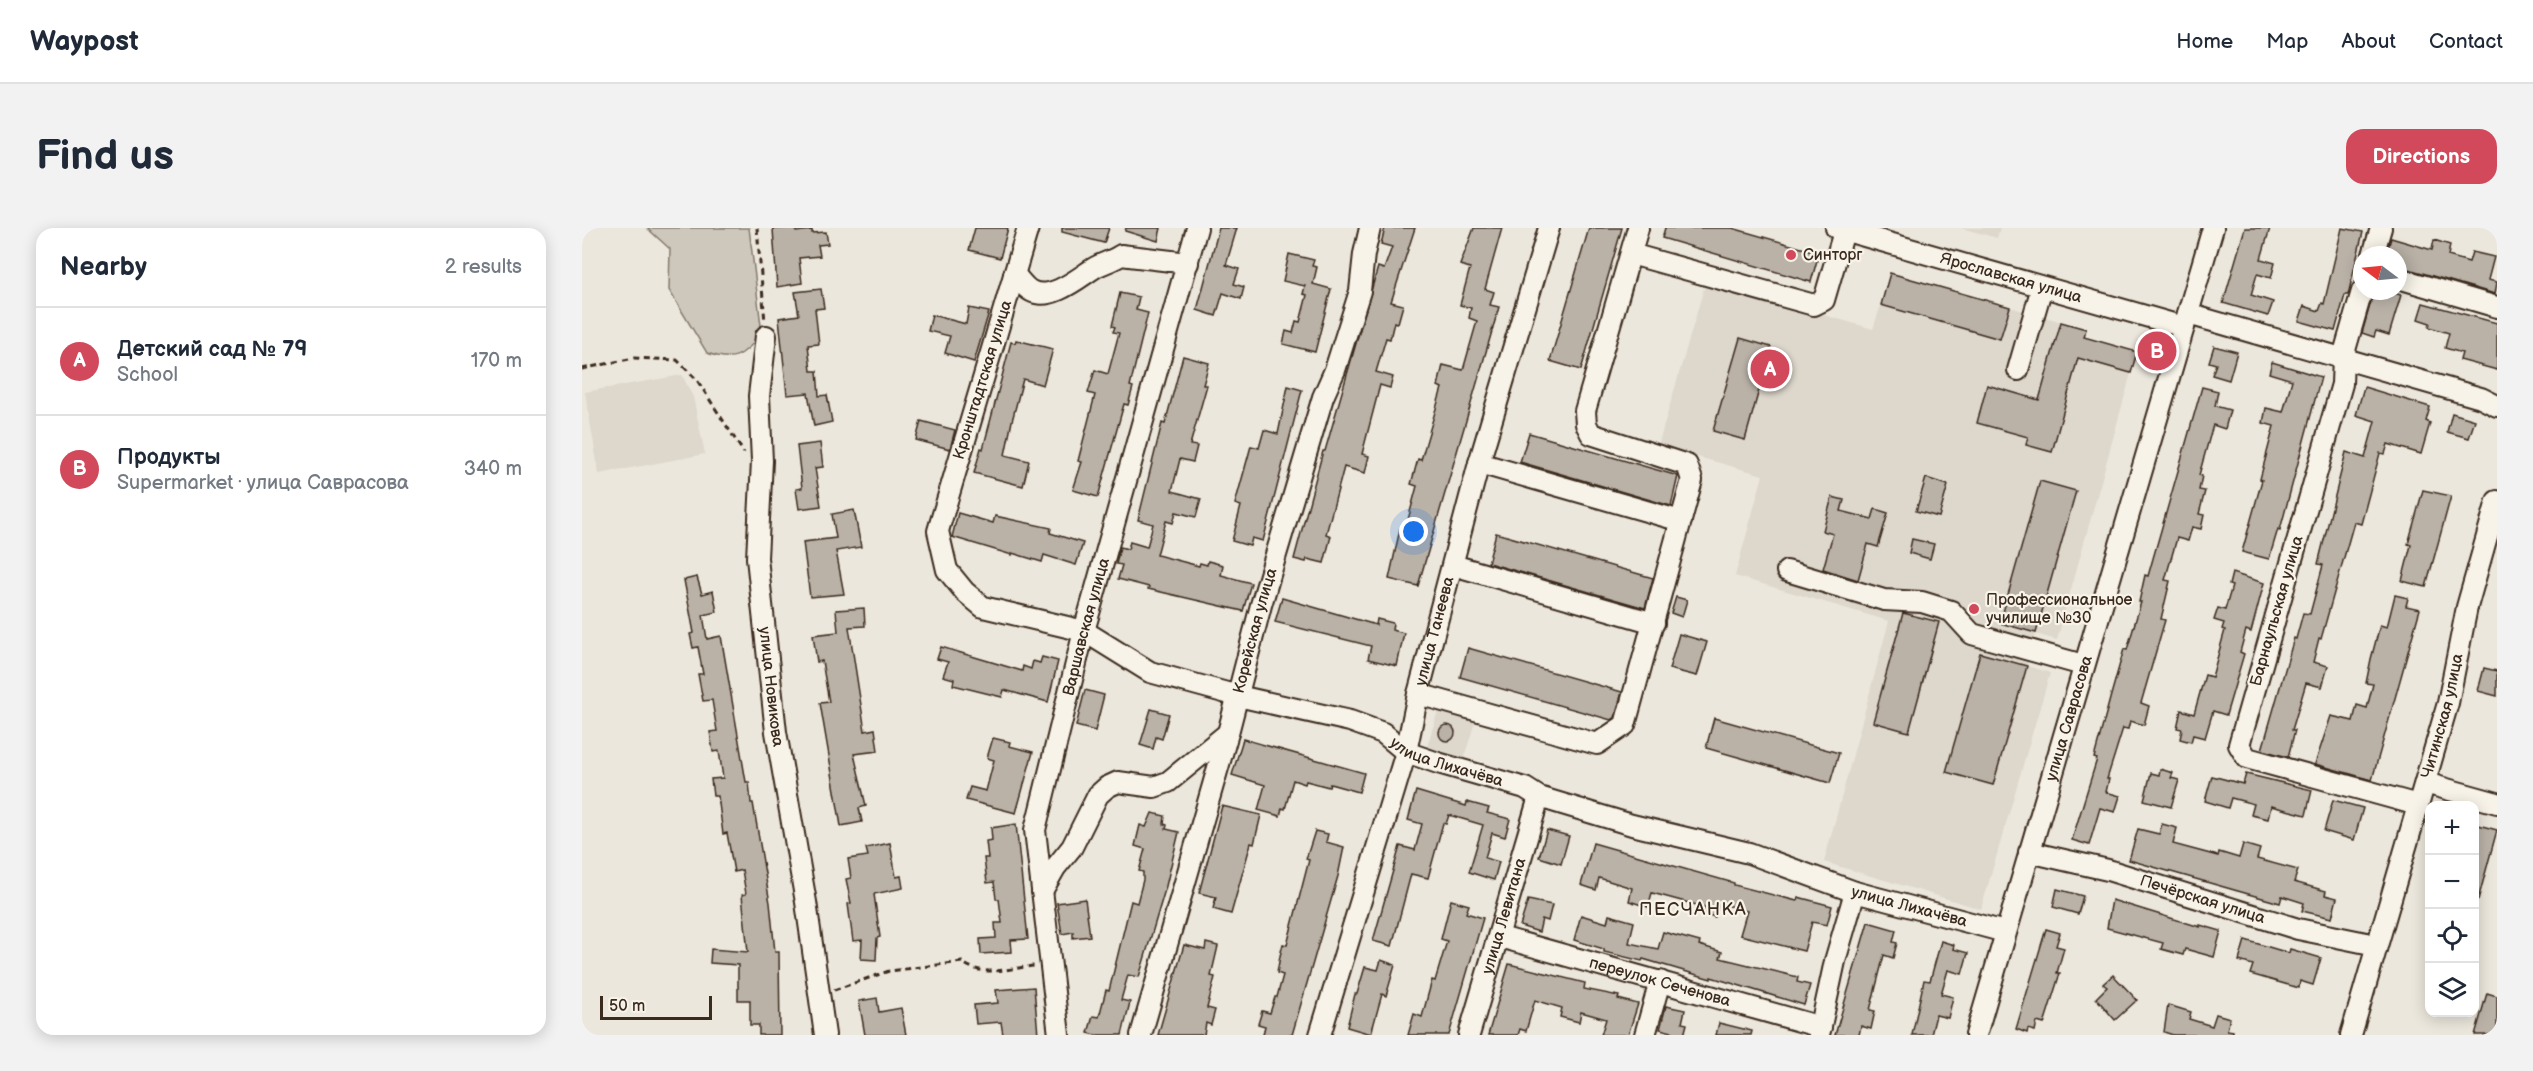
<!DOCTYPE html>
<html lang="en">
<head>
<meta charset="utf-8">
<style>
	body { margin:0; font-family:"Balsamiq Sans",sans-serif; background:#f2f2f3; color:#1f2937 }
	.controls { position:absolute; right:18px; bottom:18px; display:grid; overflow:hidden; border-radius:12px; box-shadow:0 3px 15px #0003 }
	.controls button { width:54px; height:54px; display:grid; place-items:center; padding:0; border:0; border-bottom:2px solid #e0e1e3; background:#fff; color:#1f2937; font:30px sans-serif }
	.compass { position:absolute; left:1771px; top:18px; width:54px; height:54px; border-radius:50%; background:#fff; box-shadow:0 3px 15px #0003; rotate:286deg }
	.scale { position:absolute; left:18px; bottom:15px; width:112px; box-sizing:border-box; padding-left:6px; border:3px solid #3b2a1e; border-top:0; font-size:16px; line-height:21px; white-space:nowrap; color:#3b2a1e; -webkit-text-stroke:4px #f7f3e8; paint-order:stroke }
	.you { position:absolute; left:832px; top:304px; width:21px; height:21px; margin:-15px; border:4px solid #fff; border-radius:50%; background:#1a73e8; box-shadow:0 0 0 9px #1a73e833 }
	.badge { display:grid; place-items:center; width:39px; height:39px; border-radius:50%; background:#d1495b; color:#fff; font-size:20px; font-weight:700 }
	.pin { position:absolute; translate:-50% -50%; border:3px solid #fff; box-shadow:0 2px 6px #0006 }
	.list { margin:0; padding:0; list-style:none }
	h2 { display:flex; justify-content:space-between; align-items:center; height:78px; margin:0; padding:0 24px; font-size:26px }
	h2 small { font-size:20px; font-weight:400; color:#747a83 }
	.list li { display:grid; grid-template-columns:39px 1fr auto; gap:18px; align-items:center; box-sizing:border-box; height:108px; padding:0 24px; border-top:2px solid #e0e1e3 }
	.list b { display:block; font-size:22px; white-space:nowrap }
	.list p { margin:0; font-size:20px; white-space:nowrap; color:#747a83 }
	.list em { font-size:20px; font-style:normal; color:#747a83 }
	.icon { flex:none; width:33px; height:33px; fill:none; stroke:currentColor; stroke-width:2; stroke-linecap:round; stroke-linejoin:round }
	.map { position:relative; flex:none; width:1915px; height:807px; overflow:hidden; border-radius:18px }
	header { display:flex; align-items:center; gap:36px; box-sizing:border-box; height:84px; padding:0 30px; background:#fff; border-bottom:2px solid #e0e1e3 }
	header strong { font-size:28px }
	nav { display:flex; gap:33px; margin-inline-start:auto; font-size:21px }
	.intro { display:flex; align-items:center; justify-content:space-between; box-sizing:border-box; height:144px; padding:0 36px }
	h1 { margin:0; font-size:42px }
	.button { padding:15px 27px; border-radius:18px; background:#d1495b; color:#fff; font-size:21px; font-weight:700 }
	main { display:flex; gap:36px; padding:0 36px }
	aside { flex:1; background:#fff; border-radius:18px; box-shadow:0 3px 15px #0003 }
	.map>svg:first-child { display:block }
	.built { fill:#ddd7cc }
	.green { fill:#cec8bc; stroke:#84796d; stroke-width:1.5 }
	.building { fill:#bab2a7; stroke:#3b2a1e; stroke-width:1.5 }
	.lines { fill:none; stroke-linecap:round; stroke-linejoin:round }
	.minor-casing { stroke:#3b2a1e; stroke-width:24 }
	.path { stroke:#3b2a1e; stroke-width:3; stroke-dasharray:6 4.5; stroke-linecap:butt }
	.minor { stroke:#f7f3e8; stroke-width:20 }
	.poi-dot { fill:#d1495b; stroke:#f7f3e8; stroke-width:2 }
	.labels { text-anchor:middle; dominant-baseline:central; stroke-width:4.5; stroke-linejoin:round; paint-order:stroke }
	.poi-label { font-size:16px; fill:#3b2a1e; stroke:#f7f3e8; text-anchor:start }
	.street-label { font-size:16px; fill:#3b2a1e; stroke:#f7f3e8 }
	.neighbourhood-label { font-size:18px; letter-spacing:1.5px; fill:#3b2a1e; stroke:#f7f3e8 }
</style>
</head>
<body>
<header>
<strong>Waypost</strong>
<nav><a>Home</a><a>Map</a><a>About</a><a>Contact</a></nav>
</header>
<div class="intro"><h1>Find us</h1><a class="button">Directions</a></div>
<main>
<aside>
<h2>Nearby<small>2 results</small></h2>
<ul class="list">
<li><span class="badge">A</span><div><b>Детский сад № 79</b><p>School</p></div><em>170 m</em></li>
<li><span class="badge">B</span><div><b>Продукты</b><p>Supermarket · улица Саврасова</p></div><em>340 m</em></li>
</ul>
</aside>
<div class="map">
<svg width="1915" height="807" viewBox="0 0 1915 807">
	<rect width="100%" height="100%" fill="#ece7dc"/>
	<filter id="ink" filterUnits="userSpaceOnUse"><feTurbulence type="fractalNoise" baseFrequency=".0167" numOctaves="2"/><feDisplacementMap in="SourceGraphic" scale="12" xChannelSelector="R" yChannelSelector="G"/><feConvolveMatrix kernelMatrix="1 2 1 2 8 2 1 2 1" color-interpolation-filters="sRGB"/></filter>
	<g filter="url(#ink)">
		<!-- built -->
		<g class="built">
			<polygon points="1379,0 1418,0 1415,10"/>
			<polygon points="1124,53 1291,101 1299,77 1418,111 1428,79 1504,101 1501,113 1513,116 1515,113 1555,124 1475,412 1454,406 1445,438 1468,445 1399,681 1242,634 1307,393 1153,348 1181,247 1076,218"/>
			<polygon points="100,147 111,169 123,226 17,246 3,164"/>
			<polygon points="856,483 893,494 880,536 843,525"/>
		</g>
		<!-- green -->
		<path class="green" d="M65 0H167L180 106C159 128 154 135 125 125L87 62 88 21Z"/>
		<!-- building -->
		<g class="building">
			<polygon points="213,0 214,4 230,2 230,5 244,4 246,16 236,17 238,28 217,30 220,55 195,59 191,1"/>
			<polygon points="393,0 426,0 418,30 387,22"/>
			<polygon points="480,0 527,0 522,15 480,4"/>
			<polygon points="544,0 579,0 576,13 543,3"/>
			<polygon points="637,0 655,0 644,37 657,41 652,56 662,59 659,71 641,65 634,88 615,82"/>
			<polygon points="803,0 833,0 809,74 821,77 816,95 812,94 808,111 804,110 794,144 811,149 808,160 798,157 780,226 787,228 783,245 762,239 744,306 749,308 742,335 725,331 724,334 712,331 741,223 743,223 796,39 802,41 810,19 799,16"/>
			<polygon points="892,0 920,0 903,61 912,64 908,77 917,79 836,358 807,351 818,301 823,303 835,258 829,256 836,231 839,232 860,160 856,158 861,137 881,142 895,93 887,90 889,80 878,77 888,40 878,37"/>
			<polygon points="1007,0 1040,0 999,142 968,133"/>
			<polygon points="1083,0 1150,0 1237,25 1229,54 1080,10"/>
			<polygon points="1663,0 1688,0 1679,31 1693,35 1689,50 1675,46 1669,67 1691,74 1686,88 1641,75"/>
			<polygon points="1760,0 1781,4 1766,67 1763,67 1753,103 1717,93 1722,78 1737,83 1740,75 1742,76"/>
			<polygon points="1809,10 1850,22 1852,12 1868,17 1866,28 1887,34 1890,24 1912,29 1906,52 1915,54 1913,66 1816,38 1816,27 1804,27"/>
			<polygon points="707,26 732,32 730,38 735,39 731,56 749,61 733,124 701,116 704,103 711,105 714,93 718,94 725,67 721,66 723,58 701,53"/>
			<polygon points="1308,45 1428,79 1418,111 1299,77"/>
			<polygon points="239,61 242,80 233,81 237,116 226,117 229,143 235,143 237,168 245,167 250,194 232,198 226,165 205,167 197,90 217,87 213,64"/>
			<polygon points="1792,63 1804,63 1819,67 1807,107 1794,103 1792,109 1780,105"/>
			<polygon points="538,65 557,69 554,82 566,85 548,158 551,159 546,177 542,176 516,269 491,262 500,234 496,233 513,167 506,165 513,142 526,146 537,105 531,104 533,99 530,98"/>
			<polygon points="1841,75 1915,95 1915,142 1878,132 1880,125 1863,120 1867,105 1847,99 1848,95 1836,91"/>
			<polygon points="387,80 407,84 392,134 363,125 368,108 346,103 350,87 384,96"/>
			<polygon points="1479,94 1504,101 1502,109 1555,124 1549,145 1496,130 1470,224 1444,217 1446,209 1395,195 1405,157 1457,172"/>
			<polygon points="1574,105 1587,108 1577,141 1565,138"/>
			<polygon points="1158,110 1189,119 1163,212 1131,203"/>
			<polygon points="434,112 471,121 461,157 441,151 430,193 423,227 447,233 441,258 392,245 399,220 401,221 429,114 433,115"/>
			<polygon points="1632,118 1655,124 1647,152 1630,147 1634,136 1627,134"/>
			<polygon points="601,128 627,135 621,157 625,157 608,217 615,218 611,234 598,231 590,263 619,271 614,289 594,284 591,295 584,293 575,327 617,338 618,335 625,337 626,333 641,337 639,347 669,355 661,383 566,361 567,359 536,351 540,337 534,336 538,319 546,321 548,314 565,319 571,296 556,292 580,195 583,196"/>
			<polygon points="1690,134 1739,149 1698,302 1696,301 1687,331 1660,324 1680,252 1678,251 1692,198 1681,195 1684,180 1701,184 1710,152 1687,145"/>
			<polygon points="706,158 720,162 681,313 670,310 668,318 650,313 659,278 653,276 669,218 677,220 682,202 696,206"/>
			<polygon points="1620,159 1636,163 1633,178 1648,182 1643,201 1631,197 1617,247 1620,248 1617,262 1623,263 1617,286 1622,287 1619,301 1610,299 1606,313 1595,310 1583,352 1588,353 1579,391 1583,392 1559,475 1567,478 1562,497 1548,493 1546,501 1541,500 1525,551 1527,551 1524,564 1538,568 1533,584 1518,580 1507,617 1490,612 1515,531 1512,530 1529,467 1542,421 1545,422 1559,374 1557,374 1563,347 1566,348"/>
			<polygon points="1782,159 1848,179 1844,193 1848,195 1839,226 1806,216 1803,226 1798,225 1779,296 1772,294 1739,411 1737,410 1731,434 1746,438 1740,459 1724,455 1710,502 1713,502 1706,529 1680,522 1712,410 1714,411 1721,385 1728,386 1741,337 1736,336 1764,224 1783,230 1793,193 1774,187"/>
			<polygon points="1870,185 1893,192 1887,210 1865,204"/>
			<polygon points="339,193 373,202 368,221 334,212"/>
			<polygon points="947,205 1096,248 1089,278 938,234"/>
			<polygon points="238,215 241,239 233,240 239,278 217,281 214,261 220,260 215,218"/>
			<polygon points="1344,250 1366,257 1357,289 1334,283"/>
			<polygon points="1458,253 1494,263 1454,405 1418,395"/>
			<polygon points="1841,262 1869,268 1844,359 1820,353 1829,317 1826,316"/>
			<polygon points="1250,269 1262,272 1259,283 1290,291 1293,281 1306,285 1296,319 1286,316 1276,352 1241,341 1251,306 1241,303"/>
			<polygon points="272,282 279,319 254,323 262,366 228,369 221,314 254,310 250,286"/>
			<polygon points="376,285 411,295 413,288 469,300 468,305 501,315 494,337 462,327 460,334 430,325 430,327 370,309"/>
			<polygon points="914,305 1071,350 1063,380 906,335"/>
			<polygon points="1330,311 1352,316 1348,331 1327,325"/>
			<polygon points="1650,345 1682,355 1669,404 1664,402 1658,424 1662,426 1644,487 1631,483 1623,510 1611,507 1609,514 1598,511 1600,501 1595,500 1599,482 1612,486 1623,447 1630,449 1643,402 1640,401 1642,395 1632,392 1636,380 1643,382 1650,358 1647,357"/>
			<polygon points="115,349 120,366 131,363 135,384 121,387 125,411 139,408 164,554 167,554 169,575 171,575 188,675 193,724 197,724 198,807 177,807 177,797 168,797 168,772 156,772 156,737 128,735 129,721 166,724 160,667 164,666 160,642 152,644 145,605 141,606 136,568 131,568 129,551 141,550 137,523 131,524 128,504 135,503 130,472 121,473 116,446 121,446 116,419 111,420 108,406 112,405 102,352"/>
			<polygon points="1813,367 1826,370 1824,378 1838,381 1790,552 1733,536 1749,488 1771,493 1775,477 1785,480 1791,456 1784,455 1789,431 1798,397 1805,399"/>
			<polygon points="1094,369 1105,372 1100,389 1089,385"/>
			<polygon points="700,370 794,397 795,391 811,395 810,402 822,405 815,438 786,431 789,418 693,394"/>
			<polygon points="282,380 283,398 267,399 283,503 293,501 296,523 272,526 284,578 277,580 280,594 259,598 238,475 247,474 240,433 235,434 231,407 256,404 254,382"/>
			<polygon points="1321,385 1357,394 1327,504 1291,494"/>
			<polygon points="1097,406 1125,414 1115,448 1087,441"/>
			<polygon points="359,419 440,443 441,438 449,441 451,433 458,435 460,429 476,433 466,474 422,462 420,469 371,457 372,451 361,448 366,434 355,431"/>
			<polygon points="886,420 1040,464 1033,490 1029,492 878,449"/>
			<polygon points="1398,425 1445,438 1411,557 1364,544"/>
			<polygon points="1902,440 1915,443 1915,468 1896,463"/>
			<polygon points="503,462 522,467 513,503 494,498"/>
			<polygon points="569,481 587,486 580,511 574,509 571,521 558,517"/>
			<polygon points="1132,490 1257,525 1248,555 1124,520"/>
			<circle cx="865" cy="505" r="8"/>
			<polygon points="411,510 428,514 427,518 451,524 434,585 384,572 388,559 404,563 412,532 405,530"/>
			<polygon points="661,511 782,545 777,564 748,556 747,559 724,553 723,556 711,552 703,581 700,580 698,588 676,582 683,557 650,547"/>
			<polygon points="1578,541 1591,545 1589,550 1597,552 1589,579 1562,572 1569,545 1577,547"/>
			<polygon points="1664,546 1730,562 1724,587 1689,578 1686,591 1669,587 1672,576 1649,570 1646,580 1623,573 1630,548 1661,556"/>
			<polygon points="834,563 884,578 885,574 907,580 905,585 928,591 923,609 910,605 903,630 917,634 912,652 887,644 901,597 867,587 864,596 861,595 846,650 829,646 810,718 791,713 818,618 833,622 840,596 826,592"/>
			<polygon points="1751,572 1781,580 1772,612 1742,603"/>
			<polygon points="640,578 679,587 672,616 669,615 649,686 631,681 634,669 617,665"/>
			<polygon points="570,585 583,588 582,596 585,597 584,601 597,604 584,658 557,749 546,747 539,772 548,774 540,807 514,807 506,805 511,788 517,789 524,762 527,763 549,673 555,675 561,652 561,644 557,643 563,621 553,618 558,597 564,599"/>
			<polygon points="434,596 446,711 429,712 430,724 399,726 398,711 414,710 413,695 420,695 417,671 414,671 412,654 405,655 402,630 406,630 404,613 410,612 409,600"/>
			<polygon points="1580,596 1595,600 1591,616 1636,628 1637,624 1657,630 1661,616 1678,621 1675,631 1716,642 1712,654 1744,663 1743,667 1755,670 1750,690 1720,683 1722,675 1700,668 1698,675 1547,632 1556,601 1577,606"/>
			<polygon points="1893,596 1915,602 1896,672 1893,672"/>
			<polygon points="965,602 987,608 979,636 957,629"/>
			<polygon points="733,603 746,606 744,614 762,619 756,648 710,807 681,807 683,798 676,796 680,783 688,785 693,769 695,769 701,747 695,745 698,728 701,716 705,717 727,632 724,631"/>
			<polygon points="308,615 314,649 319,648 321,660 292,666 298,709 295,710 294,732 279,731 280,712 271,713 266,676 269,675 264,651 269,650 266,631 286,628 284,620"/>
			<polygon points="1011,615 1152,655 1152,657 1215,673 1216,669 1250,678 1245,697 1230,694 1222,723 1158,707 1165,683 1137,675 1133,689 1120,685 1122,679 1070,665 1066,679 1047,673 1050,660 1017,650 1014,662 999,657"/>
			<polygon points="1475,661 1501,668 1496,686 1471,679"/>
			<polygon points="503,671 508,708 491,710 491,704 480,706 475,675"/>
			<polygon points="869,672 887,677 884,685 901,690 867,807 826,807 832,786 840,789 850,752 853,753 865,713 859,711"/>
			<polygon points="946,672 970,677 966,693 960,691 957,704 938,698"/>
			<polygon points="1530,672 1618,699 1618,697 1639,703 1632,729 1603,721 1601,727 1579,721 1581,715 1525,700"/>
			<polygon points="999,687 1025,695 1027,687 1052,694 1047,715 1076,721 1081,704 1118,714 1117,717 1140,724 1138,730 1216,749 1215,754 1228,757 1222,777 1129,749 1129,751 1061,731 1060,733 1022,724 1022,721 992,712"/>
			<polygon points="1286,694 1314,702 1311,714 1315,715 1311,730 1302,727 1288,782 1293,783 1289,801 1279,798 1277,807 1253,807"/>
			<polygon points="1464,701 1478,705 1474,718 1482,720 1475,745 1478,745 1462,796 1455,794 1453,803 1446,801 1445,805 1434,801"/>
			<polygon points="1663,712 1707,725 1708,721 1739,730 1731,757 1718,753 1717,760 1668,746 1671,737 1657,733"/>
			<polygon points="1359,713 1372,717 1371,721 1386,725 1380,746 1366,742 1359,766 1371,769 1366,790 1354,787 1349,807 1330,807 1342,752 1348,753"/>
			<polygon points="624,715 636,718 629,748 633,749 625,780 633,782 629,797 624,795 622,807 576,807 602,717 623,722"/>
			<polygon points="799,732 813,737 804,768 800,766 789,806 765,799 773,766 775,766 783,739 796,742"/>
			<polygon points="927,736 1003,755 1002,761 1037,768 1036,771 1056,776 1046,807 1019,807 1024,791 999,784 997,794 978,789 980,780 953,772 944,803 938,801 936,807 906,807"/>
			<polygon points="1531,747 1555,772 1533,792 1514,770 1525,759 1521,756"/>
			<polygon points="452,759 456,807 421,807 419,794 394,796 392,777 416,775 414,762"/>
			<polygon points="1905,765 1915,768 1915,807 1893,807"/>
			<polygon points="295,770 297,784 319,780 324,807 283,807 277,773"/>
			<polygon points="1586,777 1609,784 1607,791 1630,798 1634,786 1648,790 1645,802 1651,803 1651,807 1591,807 1582,804"/>
			<polygon points="1084,778 1103,782 1100,795 1105,796 1102,807 1078,801"/>
			<polygon points="1137,795 1170,803 1169,807 1134,807"/>
		</g>
		<g class="lines">
			<!-- minor casing -->
			<g class="minor-casing">
				<g id="minor">
					<path id="s1" d="M446 0 356 303 365 342 383 364 401 379 502 403 568 444 656 468 768 493 801 505 824 524 856 535 943 560 957 569 1050 597 1167 625 1273 664 1423 704"/>
					<path id="s2" d="M1254 0 1602 99"/>
					<polyline points="1049,26 1232,77 1242,72 1263,0"/>
					<polyline points="1791,27 1799,0"/>
					<path d="M432 46C437 51 443 60 449 63 468 73 494 52 509 42 518 35 529 34 539 27L606 35"/>
					<polyline points="1816,50 1915,79"/>
					<polyline points="1780,63 1761,129 1760,156 1657,517 1665,530 1836,577"/>
					<polyline points="1606,86 1899,170 1915,178"/>
					<path id="s3" d="M184 108 177 168 180 233 175 330 194 504 224 674 243 807"/>
					<polyline points="1436,142 1460,59"/>
					<polyline points="897,235 1099,293"/>
					<polyline points="871,337 1072,395"/>
					<polyline points="1205,343 1302,372 1340,374 1369,383 1390,406 1501,437"/>
					<polyline points="836,466 1015,516 1043,497 1110,252 1105,237 1009,206 1004,196 1003,183 1056,0"/>
					<polyline points="1843,555 1915,575"/>
					<path id="s4" d="M1447 624 1526 642 1716 701 1794 717"/>
					<polyline points="460,663 473,640 490,619 516,567 525,559 536,554 572,559 586,554 646,505"/>
					<path id="s5" d="M918 709 1239 799"/>
					<path id="s6" d="M477 807 453 602 502 403 615 0"/>
					<path id="s7" d="M559 807 646 505 679 377 741 169 753 142 778 63 782 26 788 0"/>
					<path id="s8" d="M738 807 824 524 836 466 897 235 967 0"/>
					<path id="s9" d="M887 807 957 569"/>
					<polyline points="1063,807 1078,753"/>
					<polyline points="1237,807 1253,733 1273,664"/>
					<path id="s10" d="M1394 807 1631 0"/>
					<path id="s11" d="M1769 807 1866 475 1885 379 1915 273"/>
				</g>
			</g>
			<!-- path -->
			<g class="path">
				<polyline points="175,0 183,94"/>
				<polyline points="0,141 52,130 95,132 115,152 162,225"/>
				<path d="M252 762 307 743 380 734C400 750 428 740 452 738"/>
			</g>
			<!-- minor -->
			<use href="#minor" class="minor"/>
		</g>
	</g>
	<!-- markers -->
	<g class="poi-dot">
		<circle cx="1209" cy="27" r="6"/>
		<circle cx="1392" cy="381" r="6"/>
	</g>
	<g class="labels">
		<!-- poi labels -->
		<g class="poi-label">
			<text x="1221" y="27">Синторг</text>
			<text x="1404" y="372">Профессиональное<tspan x="1404" dy="18">училище №30</tspan></text>
		</g>
		<!-- street labels -->
		<g class="street-label">
			<text stroke="none"><textPath href="#s2" startOffset="182">Ярославская улица</textPath></text>
			<text transform="translate(401 152) rotate(-73)">Кронштадтская улица</text>
			<text transform="translate(1695 383) rotate(-74)">Барнаульская улица</text>
			<text stroke="none"><textPath href="#s6" startOffset="416">Варшавская улица</textPath></text>
			<text stroke="none"><textPath href="#s7" startOffset="420">Корейская улица</textPath></text>
			<text stroke="none"><textPath href="#s8" startOffset="420">улица Танеева</textPath></text>
			<text stroke="none"><textPath href="#s3" startOffset="352">улица Новикова</textPath></text>
			<text stroke="none"><textPath href="#s11" startOffset="332">Читинская улица</textPath></text>
			<text stroke="none"><textPath href="#s10" startOffset="330">улица Саврасова</textPath></text>
			<text stroke="none"><textPath href="#s1" startOffset="902">улица Лихачёва</textPath></text>
			<text stroke="none"><textPath href="#s4" startOffset="180">Печёрская улица</textPath></text>
			<text stroke="none"><textPath href="#s1" startOffset="1388">улица Лихачёва</textPath></text>
			<text stroke="none"><textPath href="#s9" startOffset="124">улица Левитана</textPath></text>
			<text stroke="none"><textPath href="#s5" startOffset="166">переулок Сеченова</textPath></text>
		</g>
		<!-- neighbourhood labels -->
		<g class="neighbourhood-label">
			<text x="1111" y="681">ПЕСЧАНКА</text>
		</g>
	</g>
</svg>
<div class="controls">
<button>+</button>
<button>−</button>
<button><svg class="icon" aria-label="locate" viewBox="0 0 24 24"><circle cx="12" cy="12" r="6"/><path d="M12 2v4M12 18v4M2 12h4M18 12h4"/></svg></button>
<button><svg class="icon" aria-label="layers" viewBox="0 0 24 24"><path d="M12 4l9 5-9 5-9-5zM3 14l9 5 9-5"/></svg></button>
</div>
<svg class="compass" viewBox="-18 -18 36 36"><path d="M0-13l5 13h-10z" fill="#e53935"/><path d="M0 13l5-13h-10z" fill="#747a83"/></svg>
<div class="scale">50 m</div>
<div class="you"></div>
<div class="pin badge" style="left:1188px;top:141px">A</div>
<div class="pin badge" style="left:1575px;top:123px">B</div>
</div>
</main>
</body>
</html>
